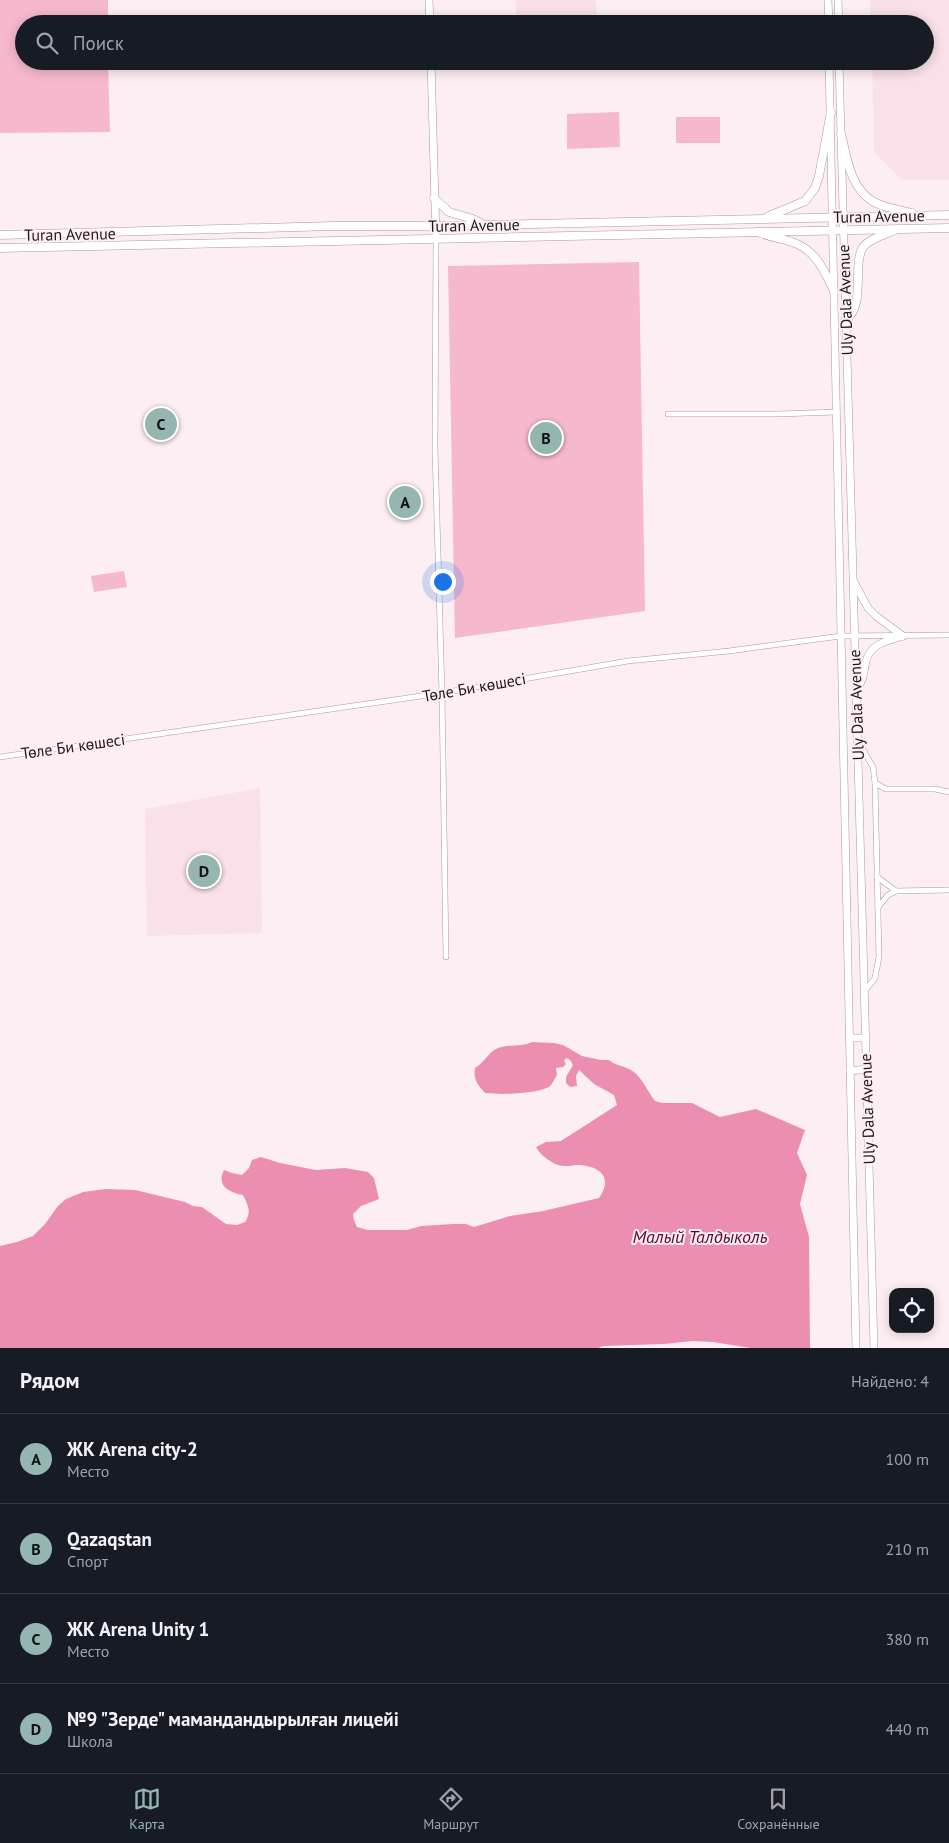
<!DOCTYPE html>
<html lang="ru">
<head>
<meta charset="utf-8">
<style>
	body { margin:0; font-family:"PT Sans",sans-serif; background:#242831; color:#f1f3f6 }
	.controls { position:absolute; right:15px; bottom:15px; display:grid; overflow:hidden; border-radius:10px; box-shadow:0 2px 12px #0003 }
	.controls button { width:45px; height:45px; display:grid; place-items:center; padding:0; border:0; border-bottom:1px solid #363941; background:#171b24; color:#f1f3f6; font:25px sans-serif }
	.you { position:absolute; left:442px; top:581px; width:18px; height:18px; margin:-12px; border:4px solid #fff; border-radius:50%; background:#1a73e8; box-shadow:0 0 0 8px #1a73e833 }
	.badge { display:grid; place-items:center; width:32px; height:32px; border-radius:50%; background:#95b5b0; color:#111; font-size:16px; font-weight:700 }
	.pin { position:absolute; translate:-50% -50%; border:2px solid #fff; box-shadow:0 1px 5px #0006 }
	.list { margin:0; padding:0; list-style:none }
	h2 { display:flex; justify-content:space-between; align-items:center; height:65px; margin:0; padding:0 20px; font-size:21px }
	h2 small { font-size:16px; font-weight:400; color:#9ea1a6 }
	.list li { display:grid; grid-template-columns:32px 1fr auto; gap:15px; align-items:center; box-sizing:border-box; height:90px; padding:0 20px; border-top:1px solid #363941 }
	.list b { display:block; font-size:19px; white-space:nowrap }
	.list p { margin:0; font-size:16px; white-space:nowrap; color:#9ea1a6 }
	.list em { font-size:16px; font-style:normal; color:#9ea1a6 }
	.icon { flex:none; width:28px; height:28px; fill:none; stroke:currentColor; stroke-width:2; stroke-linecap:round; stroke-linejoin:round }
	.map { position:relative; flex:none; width:949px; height:1348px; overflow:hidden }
	.search { position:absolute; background:#171b24; box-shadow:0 2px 12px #0003; left:15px; right:15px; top:15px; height:55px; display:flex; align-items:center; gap:12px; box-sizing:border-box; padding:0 18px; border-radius:28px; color:#9ea1a6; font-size:19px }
	.sheet { height:425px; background:#171b24 }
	nav { display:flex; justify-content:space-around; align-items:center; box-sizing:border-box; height:70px; border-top:1px solid #363941; background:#171b24; font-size:14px; color:#9ea1a6 }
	nav a { display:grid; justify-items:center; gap:2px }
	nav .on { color:#95b5b0 }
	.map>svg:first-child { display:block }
	.built { fill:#fae0e8 }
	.green { fill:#f6b8cd }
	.water { fill:#ec8eb0 }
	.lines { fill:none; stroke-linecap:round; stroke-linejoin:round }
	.street-casing { stroke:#ad979e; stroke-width:6 }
	.secondary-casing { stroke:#ad979e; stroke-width:8 }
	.primary-casing { stroke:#ad979e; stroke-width:9 }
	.street { stroke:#fff; stroke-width:5 }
	.secondary { stroke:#fff; stroke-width:7 }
	.primary { stroke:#fff; stroke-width:8 }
	.labels { text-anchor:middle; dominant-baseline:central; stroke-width:4; stroke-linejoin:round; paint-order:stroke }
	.street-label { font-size:16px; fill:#1f1719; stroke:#fdeef3 }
	.water-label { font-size:18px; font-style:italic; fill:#5c0733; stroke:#fdeef3 }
</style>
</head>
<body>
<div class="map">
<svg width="949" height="1348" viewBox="0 0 949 1348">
	<rect width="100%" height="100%" fill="#fdeef3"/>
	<!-- built -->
	<g class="built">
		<polygon points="516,0 596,0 597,24 516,24"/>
		<polygon points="870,0 949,0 949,180 902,180 874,152 872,61 925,61 925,24 871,24"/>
		<polygon points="517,61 597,61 597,66 517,68"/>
		<polygon points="260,788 262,933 147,936 145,809"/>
	</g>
	<!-- green -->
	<g class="green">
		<polygon points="0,0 108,0 108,24 24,24 24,61 108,61 110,132 0,133"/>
		<polygon points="619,112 620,147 567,149 567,114"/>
		<rect x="676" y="117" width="44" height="26"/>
		<polygon points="639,262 645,611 455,638 448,266"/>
		<polygon points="124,571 127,587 94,592 91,576"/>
	</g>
	<!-- water -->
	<path class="water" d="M532 1042 554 1043 563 1045 582 1056 601 1060H609C617 1067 628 1066 635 1073 643 1080 648 1092 655 1101L662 1103H692L720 1117 756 1109 805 1130 797 1153 807 1175 800 1204 809 1237 810 1348H750L713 1342 693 1341 664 1344 604 1346 598 1348H0V1246L17 1242 33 1236 45 1224 58 1206 66 1199 83 1192 106 1189 135 1190 185 1202 193 1206 202 1207 226 1224 237 1225 245 1222C252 1211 248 1206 243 1195 229 1192 216 1186 224 1170L232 1173 242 1175 249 1168 252 1160 261 1157 280 1163 316 1170 345 1168 368 1172 374 1178 379 1199 361 1206 353 1214 354 1220 357 1227 368 1230H407L421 1226 453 1224H466L474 1227 510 1216 543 1211 599 1198C614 1177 599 1165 576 1165 572 1165 568 1167 564 1166 554 1166 540 1155 536 1147L546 1142 561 1141 617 1105 614 1095 594 1084 579 1070 576 1076 577 1086 570 1087 566 1083V1077L573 1065 570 1060 566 1058 564 1061 566 1064 563 1067 556 1068 557 1075C555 1078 553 1083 550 1086 540 1094 499 1095 485 1093 478 1085 473 1080 475 1068 484 1063 489 1052 496 1049 508 1043 520 1048 532 1042Z"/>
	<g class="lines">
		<!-- street casing -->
		<g class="street-casing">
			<g id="street">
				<polyline points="436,239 435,449 442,693 446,957"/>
				<polyline points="668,414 778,414 837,412"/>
				<polyline points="858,741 873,767 875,783 886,789 935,789 949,792"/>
				<polyline points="0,757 442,693 628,661 729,651 841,636 949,635"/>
				<polyline points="877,877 896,891 888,895 878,907"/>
				<polyline points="896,891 949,890"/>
				<polyline points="864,992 875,978 879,957 875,783"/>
			</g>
		</g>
		<!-- secondary casing -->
		<g class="secondary-casing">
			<g id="secondary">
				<polyline points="429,0 430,24"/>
				<polyline points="828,0 829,24"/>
				<polyline points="838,0 839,24"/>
				<polyline points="431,61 436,239"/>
				<polyline points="829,61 856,1348"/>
				<polyline points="839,61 874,1348"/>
				<polyline points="854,582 868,608 876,616 903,636"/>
				<path d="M856 691C864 678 863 676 866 661 870 644 888 640 903 636"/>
				<polyline points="849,1038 865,1038"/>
				<polyline points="850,1071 866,1069"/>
			</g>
		</g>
		<!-- primary casing -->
		<g class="primary-casing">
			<g id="primary">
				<path d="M841 134C847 157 850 189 874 202 885 208 900 210 912 213"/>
				<polyline points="434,198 449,212 473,219 482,224"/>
				<polyline points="767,217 805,201 815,188 819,176 831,112"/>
				<path d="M758 232C769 237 780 238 792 242 816 250 824 270 834 291"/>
				<polyline points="0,235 333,226 435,226 949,215"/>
				<polyline points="0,248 949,228"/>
				<path d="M845 320C867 306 851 262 864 246 871 238 886 234 895 230"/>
			</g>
		</g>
		<!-- street -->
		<use href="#street" class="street"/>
		<!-- secondary -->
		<use href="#secondary" class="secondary"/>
		<!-- primary -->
		<use href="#primary" class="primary"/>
	</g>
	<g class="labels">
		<!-- street labels -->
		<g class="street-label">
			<text transform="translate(879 216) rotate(-1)">Turan Avenue</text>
			<text transform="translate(474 225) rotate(-1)">Turan Avenue</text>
			<text transform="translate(70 234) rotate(-1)">Turan Avenue</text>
			<text transform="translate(845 300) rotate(-92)">Uly Dala Avenue</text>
			<text transform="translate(474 687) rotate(-10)">Төле Би көшесі</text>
			<text transform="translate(856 705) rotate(-92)">Uly Dala Avenue</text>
			<text transform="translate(73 746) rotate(-8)">Төле Би көшесі</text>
			<text transform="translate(867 1109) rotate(-92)">Uly Dala Avenue</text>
		</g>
		<!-- water labels -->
		<g class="water-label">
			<text x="700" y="1236">Малый Талдыколь</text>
		</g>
	</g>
</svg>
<div class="controls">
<button><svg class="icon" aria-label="locate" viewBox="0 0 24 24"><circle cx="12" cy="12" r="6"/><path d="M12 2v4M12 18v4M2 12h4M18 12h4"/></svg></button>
</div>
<div class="you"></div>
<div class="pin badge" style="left:405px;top:502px">A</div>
<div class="pin badge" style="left:546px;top:438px">B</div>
<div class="pin badge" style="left:161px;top:424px">C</div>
<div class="pin badge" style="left:204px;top:871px">D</div>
<div class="search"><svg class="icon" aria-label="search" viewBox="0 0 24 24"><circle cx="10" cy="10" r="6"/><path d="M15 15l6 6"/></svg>Поиск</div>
</div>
<section class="sheet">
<h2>Рядом<small>Найдено: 4</small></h2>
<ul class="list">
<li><span class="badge">A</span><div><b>ЖК Arena city-2</b><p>Место</p></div><em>100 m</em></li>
<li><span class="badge">B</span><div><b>Qazaqstan</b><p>Спорт</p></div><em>210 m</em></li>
<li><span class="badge">C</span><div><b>ЖК Arena Unity 1</b><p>Место</p></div><em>380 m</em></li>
<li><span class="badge">D</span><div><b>№9 &quot;Зерде&quot; мамандандырылған лицейі</b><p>Школа</p></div><em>440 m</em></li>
</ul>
</section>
<nav>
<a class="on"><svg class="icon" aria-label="map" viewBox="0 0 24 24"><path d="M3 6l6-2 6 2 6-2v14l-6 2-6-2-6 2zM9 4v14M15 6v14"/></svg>Карта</a>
<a><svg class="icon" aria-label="directions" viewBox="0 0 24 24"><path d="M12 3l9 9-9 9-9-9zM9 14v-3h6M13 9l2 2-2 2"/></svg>Маршрут</a>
<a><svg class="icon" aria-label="saved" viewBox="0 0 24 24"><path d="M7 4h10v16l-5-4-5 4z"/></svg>Сохранённые</a>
</nav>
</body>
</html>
